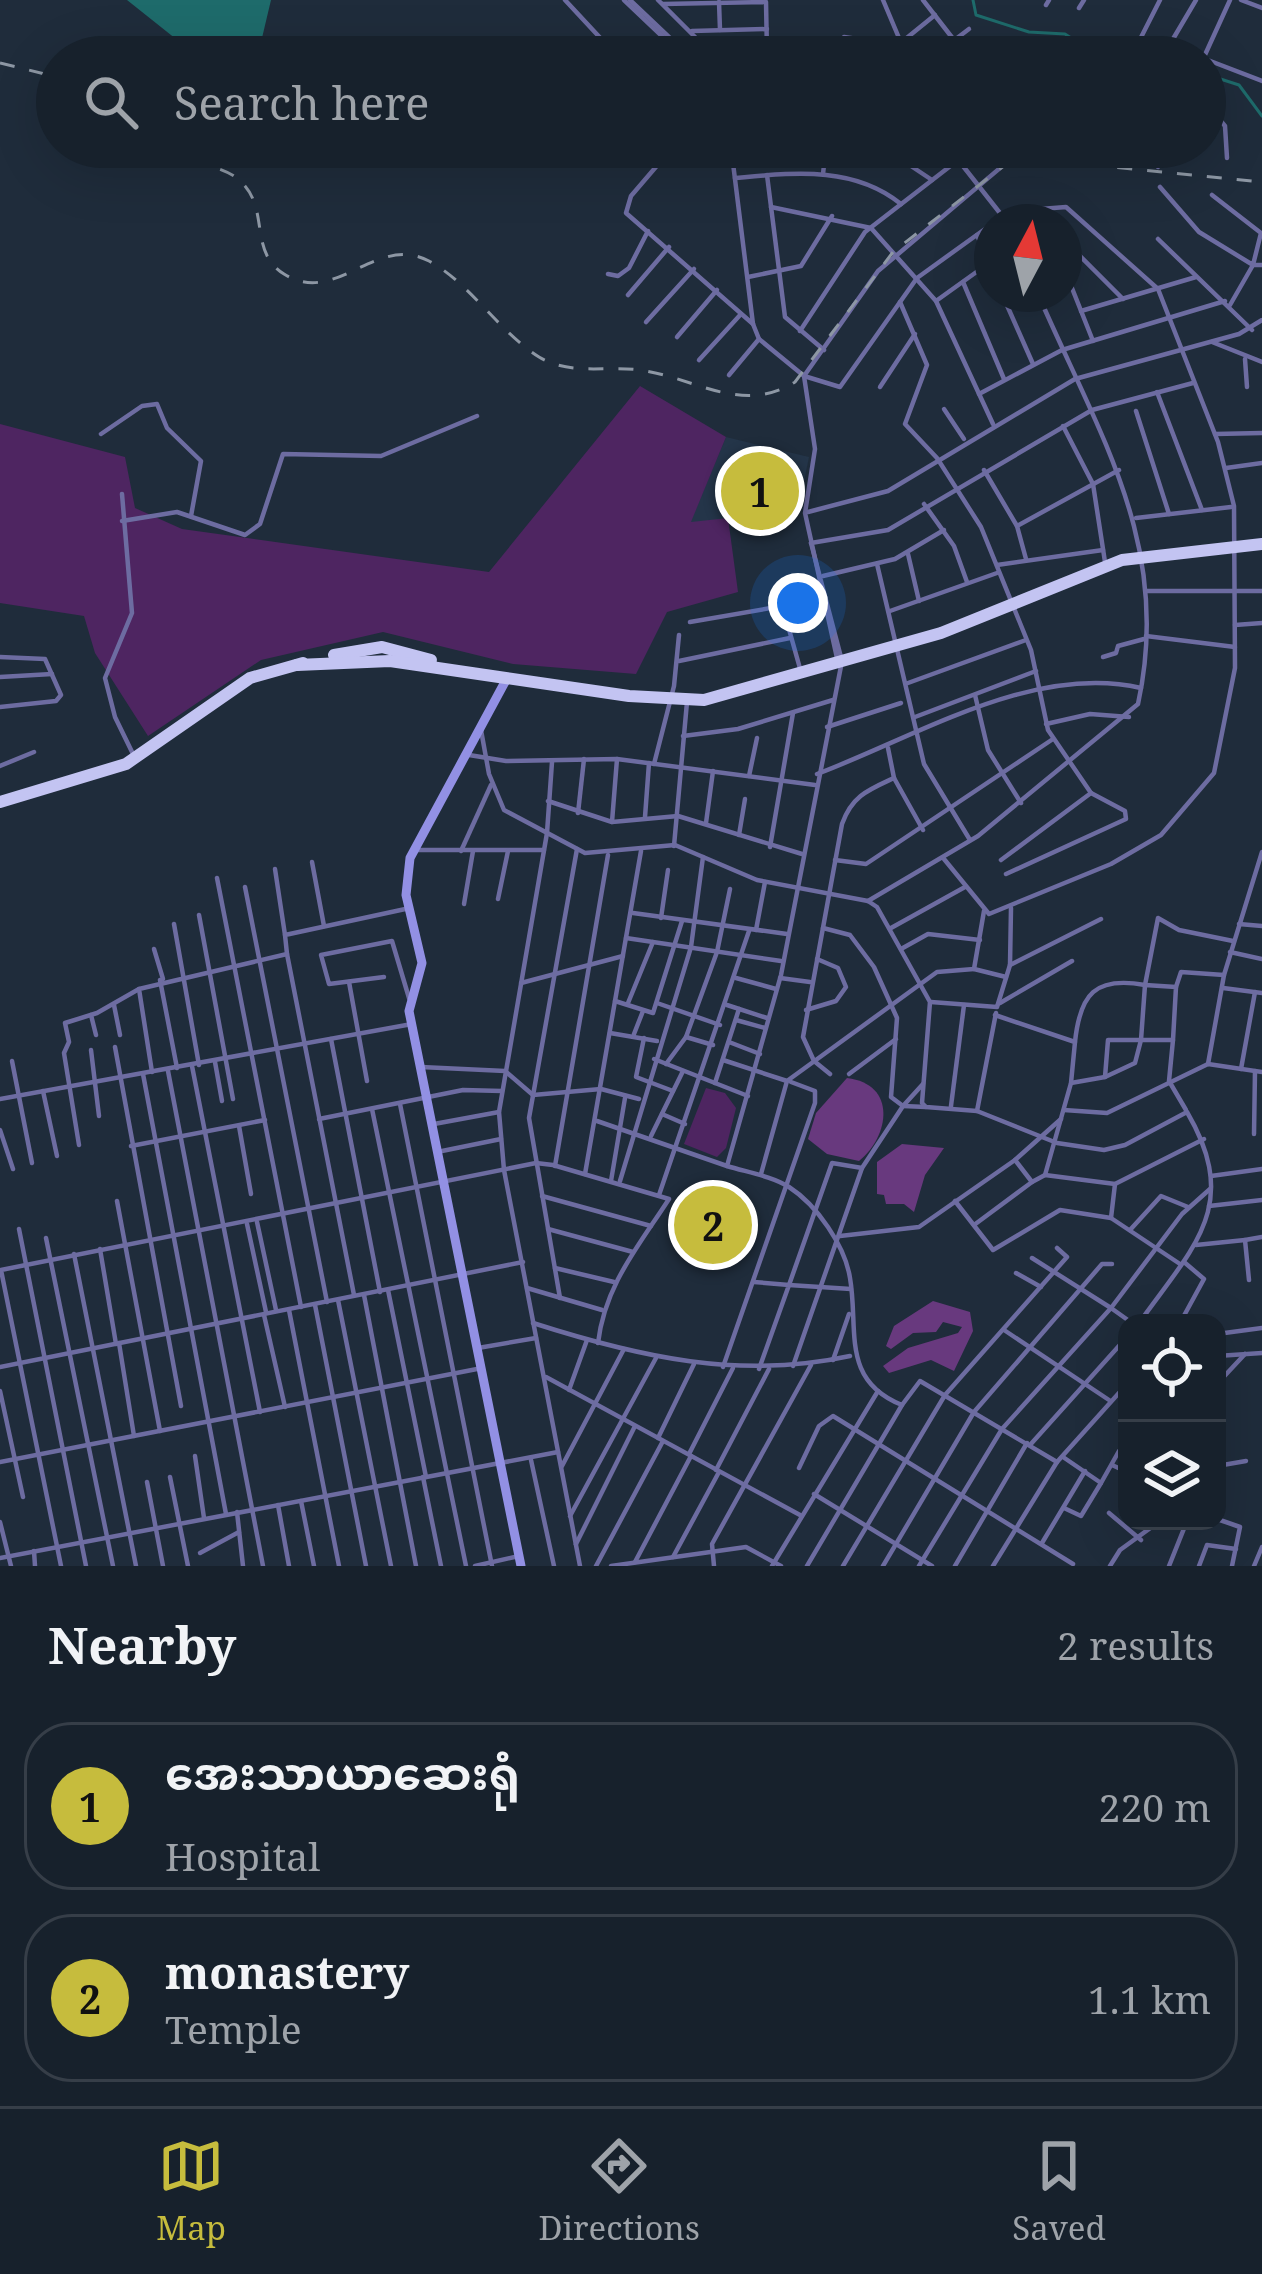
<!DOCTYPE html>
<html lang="en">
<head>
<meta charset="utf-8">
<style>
	body { margin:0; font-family:"Noto Serif","Noto Sans Myanmar",serif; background:#242e38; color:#f1f3f6 }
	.controls { position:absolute; right:36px; bottom:36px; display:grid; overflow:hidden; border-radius:24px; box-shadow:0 12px 48px #0002 }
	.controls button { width:108px; height:108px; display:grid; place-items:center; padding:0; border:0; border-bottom:3px solid #363e48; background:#17212c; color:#f1f3f6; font:60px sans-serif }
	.compass { position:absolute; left:974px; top:204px; width:108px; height:108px; border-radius:50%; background:#17212c; box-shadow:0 12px 48px #0002; rotate:7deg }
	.you { position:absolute; left:798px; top:603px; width:42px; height:42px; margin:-30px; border:9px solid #fff; border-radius:50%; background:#1a73e8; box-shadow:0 0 0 18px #1a73e833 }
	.badge { display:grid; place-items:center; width:78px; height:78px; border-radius:50%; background:#c6bc3d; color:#111; font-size:39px; font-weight:700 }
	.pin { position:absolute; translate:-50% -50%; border:6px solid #fff; box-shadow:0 3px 12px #0006 }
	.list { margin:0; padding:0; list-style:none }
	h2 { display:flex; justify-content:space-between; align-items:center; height:156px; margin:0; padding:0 48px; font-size:51px }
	h2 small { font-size:39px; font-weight:400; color:#9ea3a9 }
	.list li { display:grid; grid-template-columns:78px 1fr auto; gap:36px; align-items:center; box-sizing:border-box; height:168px; margin:0 24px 24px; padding:0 24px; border:3px solid #363e48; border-radius:48px }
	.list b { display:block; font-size:45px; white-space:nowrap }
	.list p { margin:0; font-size:39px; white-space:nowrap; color:#9ea3a9 }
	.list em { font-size:39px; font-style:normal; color:#9ea3a9 }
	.icon { flex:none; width:66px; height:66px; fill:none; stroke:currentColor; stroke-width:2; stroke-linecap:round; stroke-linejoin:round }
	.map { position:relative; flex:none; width:1262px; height:1566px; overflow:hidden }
	.search { position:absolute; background:#17212c; box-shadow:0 12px 48px #0002; left:36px; right:36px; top:36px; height:132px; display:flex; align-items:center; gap:30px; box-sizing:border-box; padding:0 42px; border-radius:66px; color:#9ea3a9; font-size:45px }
	.sheet { height:540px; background:#17212c }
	nav { display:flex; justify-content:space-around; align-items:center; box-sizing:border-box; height:168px; border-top:3px solid #363e48; background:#17212c; font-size:33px; color:#9ea3a9 }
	nav a { display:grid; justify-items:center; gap:6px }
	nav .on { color:#c6bc3d }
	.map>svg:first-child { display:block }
	.built { fill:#243549 }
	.green { fill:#4e2561 }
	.forest { fill:#68397e }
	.water { fill:#1e6b6b }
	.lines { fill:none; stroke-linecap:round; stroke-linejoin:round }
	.stream { stroke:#1e6b6b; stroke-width:3 }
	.minor { stroke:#6d6ca1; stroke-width:4.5 }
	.secondary { stroke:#9290e4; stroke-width:9 }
	.trunk { stroke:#c3c4f2; stroke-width:12 }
	.rail { stroke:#8d97a4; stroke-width:3; stroke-dasharray:15 15; stroke-linecap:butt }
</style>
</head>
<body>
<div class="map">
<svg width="1262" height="1566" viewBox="0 0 1262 1566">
	<rect width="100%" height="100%" fill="#1f2c3b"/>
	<!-- built -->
	<polygon class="built" points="726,437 809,457 798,511 690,523"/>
	<!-- green -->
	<g class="green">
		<polygon points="640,386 726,437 691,522 728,518 738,592 667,612 636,674 513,664 383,632 261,660 148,736 95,653 84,616 0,603 0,424 125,457 135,508 182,529 489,572"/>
		<polygon points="706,1088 725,1093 736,1108 726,1148 717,1157 684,1144"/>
	</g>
	<!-- forest -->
	<g class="forest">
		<path d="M847 1078C897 1084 890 1136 859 1161L827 1154 808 1139 816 1113Z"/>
		<polygon points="902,1144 944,1148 925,1175 914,1212 904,1204 886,1204 884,1195 877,1194 877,1162"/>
		<polygon points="933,1301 970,1312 973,1331 954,1371 931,1360 889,1373 883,1366 908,1348 958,1333 962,1327 943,1322 936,1332 913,1333 891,1349 886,1346 894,1326"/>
	</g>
	<!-- water -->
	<polygon class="water" points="127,0 271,0 262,38 312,57 189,57 181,43"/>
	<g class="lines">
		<!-- stream -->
		<g class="stream">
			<polyline points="973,0 976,15 1029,32 1065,34 1091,51 1117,57"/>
			<polyline points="1159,57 1177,57"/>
			<polyline points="1205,74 1239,85 1262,116"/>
		</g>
		<!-- minor -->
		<g class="minor">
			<polyline points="565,0 618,57"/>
			<polyline points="624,0 684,57"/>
			<polyline points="630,0 690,57"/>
			<polyline points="658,0 713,55 767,53 766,2 663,4"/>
			<polyline points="883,0 907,57"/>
			<polyline points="923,0 954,40"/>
			<polyline points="1196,0 1173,39 1200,57"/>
			<polyline points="1241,0 1262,8"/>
			<polyline points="719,2 720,30"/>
			<polyline points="1046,5 1049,0"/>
			<polyline points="1079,8 1084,0"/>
			<polyline points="692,31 767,29"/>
			<polyline points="844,37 898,45 935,15"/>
			<polyline points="812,56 813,57"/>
			<polyline points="932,57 969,29"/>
			<polyline points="1131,57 1160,0"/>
			<polyline points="1204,57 1230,0"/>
			<polyline points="1205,59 1262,81"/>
			<polyline points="1205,102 1225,126 1227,158"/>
			<polyline points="673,147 631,196 626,213 753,324"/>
			<polyline points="731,147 753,324 759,339 804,376 815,449 805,513 837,658"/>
			<polyline points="856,147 905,162 932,180"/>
			<polyline points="948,147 1007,222"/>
			<polyline points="1145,147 1158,167"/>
			<polyline points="823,174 826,147"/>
			<polyline points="767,175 785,317 824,350"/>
			<path d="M735 178C792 173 853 165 901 204"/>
			<polyline points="1160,187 1199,232 1253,265 1261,233 1212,195"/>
			<polyline points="771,207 871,228 936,301 993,424"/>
			<polyline points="992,224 917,278 840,387 804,376 878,271 1025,147"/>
			<polyline points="977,235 992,271"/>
			<polyline points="1158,239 1252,330"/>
			<polyline points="1064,240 1123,299"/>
			<polyline points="1064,268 1093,341"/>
			<polyline points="608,274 618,276 629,268 648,231"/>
			<polyline points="748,277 801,266 832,216"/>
			<polyline points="963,282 1004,379"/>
			<polyline points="1002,294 1033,364"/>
			<polyline points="628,295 669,247"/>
			<polyline points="936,301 989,263"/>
			<polyline points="900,302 927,365 905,424 937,458 981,527 1031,650 1048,730 1091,793 1001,860"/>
			<polyline points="1230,305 1253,265 1262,265"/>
			<polyline points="1081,311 1196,277"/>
			<polyline points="646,322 694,269"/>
			<polyline points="800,331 865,232 975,147"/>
			<polyline points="677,337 717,290"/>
			<polyline points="1212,342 1262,362"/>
			<polyline points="1245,359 1247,387"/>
			<polyline points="699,360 741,314"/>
			<polyline points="729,375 759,339"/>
			<polyline points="880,387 915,334"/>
			<polyline points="1157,392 1202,510"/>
			<polyline points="979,394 1062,350 1225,301"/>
			<polyline points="944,409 964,439"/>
			<polyline points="1136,411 1169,514"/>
			<polyline points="1063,426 1093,484 1105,562"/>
			<polyline points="101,434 142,406 157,404 167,428 201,461 191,516"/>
			<polyline points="1215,434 1262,433"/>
			<polyline points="1226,468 1262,463"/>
			<polyline points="984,470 1017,526 1026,559"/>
			<polyline points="122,494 132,613 105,678 115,717 133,754"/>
			<polyline points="924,504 954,546 967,582"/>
			<polyline points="808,512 888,491 1075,379 1239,334 1262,320"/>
			<polyline points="1136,518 1231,507"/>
			<polyline points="122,521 177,512 245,535 260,524 283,454 381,456 477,416"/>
			<polyline points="1017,526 1119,470"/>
			<path d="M811 543 842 661 781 975 727 1166C746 1172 772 1176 789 1187 817 1205 845 1246 850 1278 859 1329 840 1380 902 1405L920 1381 1057 1462"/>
			<polyline points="811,543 888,530 1092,410 1193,383"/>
			<polyline points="908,554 919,601"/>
			<polyline points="877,564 924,764 970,840"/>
			<polyline points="997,565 1103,550"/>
			<polyline points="823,576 895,559 944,530"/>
			<polyline points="1147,591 1262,591"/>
			<polyline points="783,608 801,672"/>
			<polyline points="890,611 997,573"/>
			<polyline points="690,622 823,599"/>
			<polyline points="1235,625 1262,623"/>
			<polyline points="1146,636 1235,647"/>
			<polyline points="0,657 45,659 61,695 56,701 0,707"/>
			<polyline points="1103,657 1116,653 1118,646 1144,639"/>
			<polyline points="679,661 790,638"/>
			<polyline points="0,677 52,674"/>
			<polyline points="908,683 1026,640"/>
			<polyline points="975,695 988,750 1021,803"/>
			<polyline points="915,717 1036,671"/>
			<polyline points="1046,724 1090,714 1129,717"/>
			<polyline points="827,727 901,703"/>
			<path d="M481 730 489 774 504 810 585 853 675 845 757 880 868 901 877 907 930 1002 922 1103 926 1107 977 1111 1057 1143 1104 1150 1125 1145 1187 1112C1242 1206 1193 1247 1139 1323"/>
			<polyline points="683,736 738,729 833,700"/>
			<polyline points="888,748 894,778 923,830"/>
			<polyline points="469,755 506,761 617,759 815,785"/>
			<polyline points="552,762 547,833 499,1112 504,1170 580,1566"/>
			<polyline points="654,764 674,686 679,635"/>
			<polyline points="0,766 34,752"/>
			<path d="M817 774C916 737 1033 663 1141 688"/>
			<polyline points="749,776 757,738"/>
			<polyline points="548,801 612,822 678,816 802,854"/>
			<polyline points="578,813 584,759"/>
			<polyline points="645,817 649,763"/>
			<polyline points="612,822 617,759"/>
			<polyline points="706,823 713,771"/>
			<polyline points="739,835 745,799"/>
			<polyline points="674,846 687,702"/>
			<polyline points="770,847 793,713"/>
			<polyline points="417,850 544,850"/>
			<polyline points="461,851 491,785"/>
			<polyline points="944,859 989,914 1111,864 1161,835 1214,773 1235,668 1234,506 1218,442 1158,289 1066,207 1028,210 995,222"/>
			<polyline points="835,860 866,864 1053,739"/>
			<polyline points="312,862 324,926"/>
			<polyline points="275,869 285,935"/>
			<polyline points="1006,874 1126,819 1125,811 1091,793"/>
			<polyline points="217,878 301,1307"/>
			<polyline points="245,887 327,1302"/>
			<polyline points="498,899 508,851"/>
			<path d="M868 901 978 836 1138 704C1173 545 1098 433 1038 294"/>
			<polyline points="464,904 473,851"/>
			<polyline points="633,913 787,934"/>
			<polyline points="199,915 233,1099"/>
			<polyline points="661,918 668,870"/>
			<polyline points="174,924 199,1065"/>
			<polyline points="1239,924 1262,926"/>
			<polyline points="891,928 965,887"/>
			<polyline points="756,930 765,882"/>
			<polyline points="626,938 781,961"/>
			<polyline points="154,949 163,979"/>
			<polyline points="901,949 928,934 980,940"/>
			<polyline points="1230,952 1262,959"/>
			<polyline points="287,954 354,1295"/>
			<polyline points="1010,965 1101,919"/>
			<polyline points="974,969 1006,977"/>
			<polyline points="384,977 329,984 321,955 392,941 409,998"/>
			<polyline points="736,978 776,989"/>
			<polyline points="780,978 810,982"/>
			<polyline points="160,980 177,1068"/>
			<polyline points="349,982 367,1081"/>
			<polyline points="521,983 623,956"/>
			<polyline points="1176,987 1181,972 1224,975"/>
			<polyline points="1223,988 1262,993"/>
			<polyline points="615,1001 653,1013 682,921"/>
			<polyline points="931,1002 997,1007 1010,965 1011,908"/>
			<polyline points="628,1003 653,942"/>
			<polyline points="657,1003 720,1025"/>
			<polyline points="1000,1003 1072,961"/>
			<polyline points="114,1005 120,1035"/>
			<polyline points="727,1005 767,1018"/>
			<polyline points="806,1010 836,1001 846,987 838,968 817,959"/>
			<polyline points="91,1015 96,1035"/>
			<polyline points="995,1015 1075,1042 1071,1083 1045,1175"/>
			<polyline points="736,1020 765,1028"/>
			<polyline points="610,1033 657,1041"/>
			<polyline points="634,1034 643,1011"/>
			<polyline points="644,1038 636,1077 673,1091"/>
			<polyline points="331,1039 380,1292"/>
			<polyline points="729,1042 760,1054"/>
			<path d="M1075 1042C1080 994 1095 976 1145 985L1158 918 1179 930 1233 941"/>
			<polyline points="713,1045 686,1037 717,952 730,889"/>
			<polyline points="115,1047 181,1406"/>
			<polyline points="91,1050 99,1116"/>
			<polyline points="654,1059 748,1096"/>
			<polyline points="723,1060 787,1081 937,972 974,969 984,911"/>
			<polyline points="12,1061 32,1163"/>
			<polyline points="215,1062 222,1101"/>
			<polyline points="666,1064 686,1037"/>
			<polyline points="1208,1064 1224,975 1262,852"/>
			<polyline points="192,1066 260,1412"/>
			<polyline points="421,1067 505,1071 533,1095 601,1089 639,1099"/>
			<polyline points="1241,1069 1255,992"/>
			<polyline points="168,1071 263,1566"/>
			<polyline points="152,1072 139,989 287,954 285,935 410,908"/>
			<polyline points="143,1074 226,1514"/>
			<path d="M830 1074 814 1061 803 1037 842 824C852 796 868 790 894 778"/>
			<polyline points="849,1074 896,1039"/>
			<polyline points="1105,1077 1108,1040 1141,1040 1145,985 1176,987 1173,1040"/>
			<polyline points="715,1083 739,1009"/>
			<polyline points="1071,1083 1105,1077 1135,1063 1141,1040 1173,1040 1169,1081 1186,1110"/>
			<polyline points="923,1084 903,1106 926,1107"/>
			<polyline points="43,1091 57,1156"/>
			<polyline points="0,1099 412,1024"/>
			<polyline points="400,1104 492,1566"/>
			<polyline points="951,1106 964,1005"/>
			<polyline points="372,1109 466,1566"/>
			<polyline points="1064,1110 1107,1113 1208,1064 1262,1072"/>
			<polyline points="977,1111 996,1013"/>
			<polyline points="662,1114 685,1124"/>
			<polyline points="319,1119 463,1090 502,1091"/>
			<polyline points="597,1121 727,1166"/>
			<polyline points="434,1124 499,1112"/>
			<polyline points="239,1126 251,1194"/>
			<polyline points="0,1130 13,1169"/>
			<polyline points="1254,1134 1255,1071"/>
			<polyline points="651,1136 683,1071"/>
			<polyline points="79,1145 64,1053 69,1042 65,1023 97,1013 139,989"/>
			<polyline points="131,1146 265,1120"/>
			<polyline points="442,1151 501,1139"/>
			<polyline points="1015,1160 1032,1182 1045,1175 1115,1184 1204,1139"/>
			<polyline points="555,1166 608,855"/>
			<polyline points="585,1174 641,851"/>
			<polyline points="761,1174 787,1081"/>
			<polyline points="1211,1176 1262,1169"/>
			<polyline points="611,1181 625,1098"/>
			<polyline points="620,1181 691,947 703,857"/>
			<polyline points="659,1195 749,931"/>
			<polyline points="542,1196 651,1226"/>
			<polyline points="117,1201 160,1431"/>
			<polyline points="955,1201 993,1250 1060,1210 1111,1218 1180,1264"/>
			<polyline points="1209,1206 1262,1200"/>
			<polyline points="1111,1218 1115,1184"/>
			<polyline points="257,1222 276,1310"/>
			<polyline points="247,1224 266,1312"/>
			<polyline points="974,1225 1032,1182"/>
			<polyline points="19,1229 86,1566"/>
			<polyline points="548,1229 633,1252"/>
			<polyline points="1130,1230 1161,1196 1188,1207"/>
			<polyline points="840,1236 919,1227 1015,1160 1061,1119"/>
			<polyline points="46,1238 113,1566"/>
			<polyline points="1245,1240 1262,1237"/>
			<polyline points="1196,1245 1245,1240 1249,1280"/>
			<polyline points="100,1249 116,1344"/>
			<polyline points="74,1254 136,1566"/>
			<polyline points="1032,1258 1111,1308 1182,1214 1210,1189"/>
			<polyline points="555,1268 614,1282"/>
			<polyline points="1016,1273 1041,1287"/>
			<polyline points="754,1282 789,1285 759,1369"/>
			<polyline points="527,1288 602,1310"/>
			<polyline points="851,1289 789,1285 832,1163 862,1168"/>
			<polyline points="388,1290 426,1477"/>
			<polyline points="364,1295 416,1566"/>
			<polyline points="560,1298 529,1118 577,849"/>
			<polyline points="338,1300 391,1566"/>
			<polyline points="315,1305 366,1566"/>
			<polyline points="289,1310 339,1566"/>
			<polyline points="264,1315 285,1407"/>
			<path d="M533 1323C639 1357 740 1380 850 1356"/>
			<polyline points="1180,1323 1204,1279 1184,1262"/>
			<polyline points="1004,1330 1109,1400"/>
			<polyline points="1217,1334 1262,1328"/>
			<polyline points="119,1343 134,1436"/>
			<polyline points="478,1348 536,1338"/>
			<polyline points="1217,1356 1262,1353"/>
			<polyline points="833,1360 849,1314"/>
			<polyline points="793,1366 862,1168 903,1106 891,1097 897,1018 874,967 850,935 823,928"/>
			<polyline points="0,1367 523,1262"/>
			<polyline points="723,1367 815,1103 815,1091 791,1082"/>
			<polyline points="546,1377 800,1515"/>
			<polyline points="1217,1384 1245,1354"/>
			<polyline points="569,1390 587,1340"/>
			<polyline points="0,1391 23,1497"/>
			<polyline points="658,1438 694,1364"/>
			<polyline points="1030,1445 1127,1337"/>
			<polyline points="689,1454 733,1368"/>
			<polyline points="195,1456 204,1518"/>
			<polyline points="1063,1457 1101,1483 1119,1451"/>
			<polyline points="531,1460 554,1566"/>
			<polyline points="0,1462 477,1369"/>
			<polyline points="1112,1465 1127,1472"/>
			<polyline points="562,1466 624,1349"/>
			<polyline points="1217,1466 1246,1461"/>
			<polyline points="799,1468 819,1426 833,1416 1073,1564"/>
			<polyline points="716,1470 769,1369"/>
			<polyline points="170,1477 188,1566"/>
			<polyline points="423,1477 441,1566"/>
			<polyline points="147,1482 163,1566"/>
			<polyline points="814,1494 932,1566"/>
			<polyline points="301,1501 314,1566"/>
			<polyline points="278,1505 289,1566"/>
			<polyline points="1064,1508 1081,1516 1101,1483"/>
			<polyline points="237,1512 243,1566"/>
			<polyline points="1109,1513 1141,1540"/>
			<polyline points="570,1516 656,1358"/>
			<polyline points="1217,1519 1240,1527 1232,1566"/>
			<polyline points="0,1522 11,1566"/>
			<polyline points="1042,1543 1085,1471"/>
			<polyline points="576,1544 635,1426"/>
			<polyline points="34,1551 35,1566"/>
			<polyline points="200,1553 239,1532"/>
			<polyline points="673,1557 719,1472"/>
			<polyline points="0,1558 558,1452"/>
			<polyline points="635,1562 691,1456"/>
			<path d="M61 1566 1 1270 536 1163 553 1165 669 1199C638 1247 605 1285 598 1343"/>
			<polyline points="475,1566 519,1556"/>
			<polyline points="596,1566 663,1441"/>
			<polyline points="611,1566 746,1547 781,1566"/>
			<polyline points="714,1566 712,1544 811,1365"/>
			<polyline points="772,1566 878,1391"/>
			<polyline points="807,1566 902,1405"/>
			<polyline points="843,1566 945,1395 1067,1257 1057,1248"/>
			<polyline points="883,1566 974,1412 1102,1264 1112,1264"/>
			<polyline points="919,1566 1002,1429 1111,1308 1132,1323"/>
			<polyline points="955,1566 1027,1443"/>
			<polyline points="993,1566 1057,1462 1127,1384"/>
			<polyline points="1110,1566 1120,1550 1160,1521"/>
			<polyline points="1169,1566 1187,1521"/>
			<polyline points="1199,1566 1207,1545 1236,1549"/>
			<polyline points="1254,1566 1262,1547"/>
		</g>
		<!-- secondary -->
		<polyline class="secondary" points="506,680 410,858 406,895 422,963 409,1011 521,1566"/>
		<!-- trunk -->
		<g class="trunk">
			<polyline points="334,655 382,647 431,660"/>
			<polyline points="297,665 390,661 629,696 704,700 941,633 1122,560 1262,544"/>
			<polyline points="0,802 126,764 250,678 303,663"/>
		</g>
		<!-- rail -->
		<g class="rail">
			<polyline points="0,63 57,77"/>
			<path d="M165 147C188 168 225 161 245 186 268 213 250 253 284 274 336 307 376 233 429 261 471 284 498 331 539 357 572 377 610 364 646 371 698 380 743 414 795 382L893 252 1005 165 1044 160 1262 182"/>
		</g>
	</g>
</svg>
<div class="controls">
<button><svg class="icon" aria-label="locate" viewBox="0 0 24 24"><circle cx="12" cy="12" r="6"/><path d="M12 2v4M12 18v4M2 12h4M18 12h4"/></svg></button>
<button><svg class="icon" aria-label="layers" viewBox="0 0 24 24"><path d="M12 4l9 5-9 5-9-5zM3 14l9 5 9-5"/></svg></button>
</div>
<svg class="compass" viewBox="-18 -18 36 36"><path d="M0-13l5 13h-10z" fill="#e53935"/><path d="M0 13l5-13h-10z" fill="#9ea3a9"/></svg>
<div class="you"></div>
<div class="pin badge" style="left:760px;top:491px">1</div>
<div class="pin badge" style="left:713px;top:1225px">2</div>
<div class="search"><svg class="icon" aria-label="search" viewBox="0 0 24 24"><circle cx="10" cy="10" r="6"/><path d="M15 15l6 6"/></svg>Search here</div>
</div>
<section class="sheet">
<h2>Nearby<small>2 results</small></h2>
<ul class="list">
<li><span class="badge">1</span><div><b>အေးသာယာဆေးရုံ</b><p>Hospital</p></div><em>220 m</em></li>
<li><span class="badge">2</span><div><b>monastery</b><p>Temple</p></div><em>1.1 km</em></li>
</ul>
</section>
<nav>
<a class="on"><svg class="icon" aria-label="map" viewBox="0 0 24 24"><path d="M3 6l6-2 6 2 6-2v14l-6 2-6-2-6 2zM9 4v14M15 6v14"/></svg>Map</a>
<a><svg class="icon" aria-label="directions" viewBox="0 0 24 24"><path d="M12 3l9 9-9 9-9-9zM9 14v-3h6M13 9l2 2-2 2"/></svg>Directions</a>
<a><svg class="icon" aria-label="saved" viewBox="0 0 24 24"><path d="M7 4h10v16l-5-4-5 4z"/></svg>Saved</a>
</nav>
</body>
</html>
